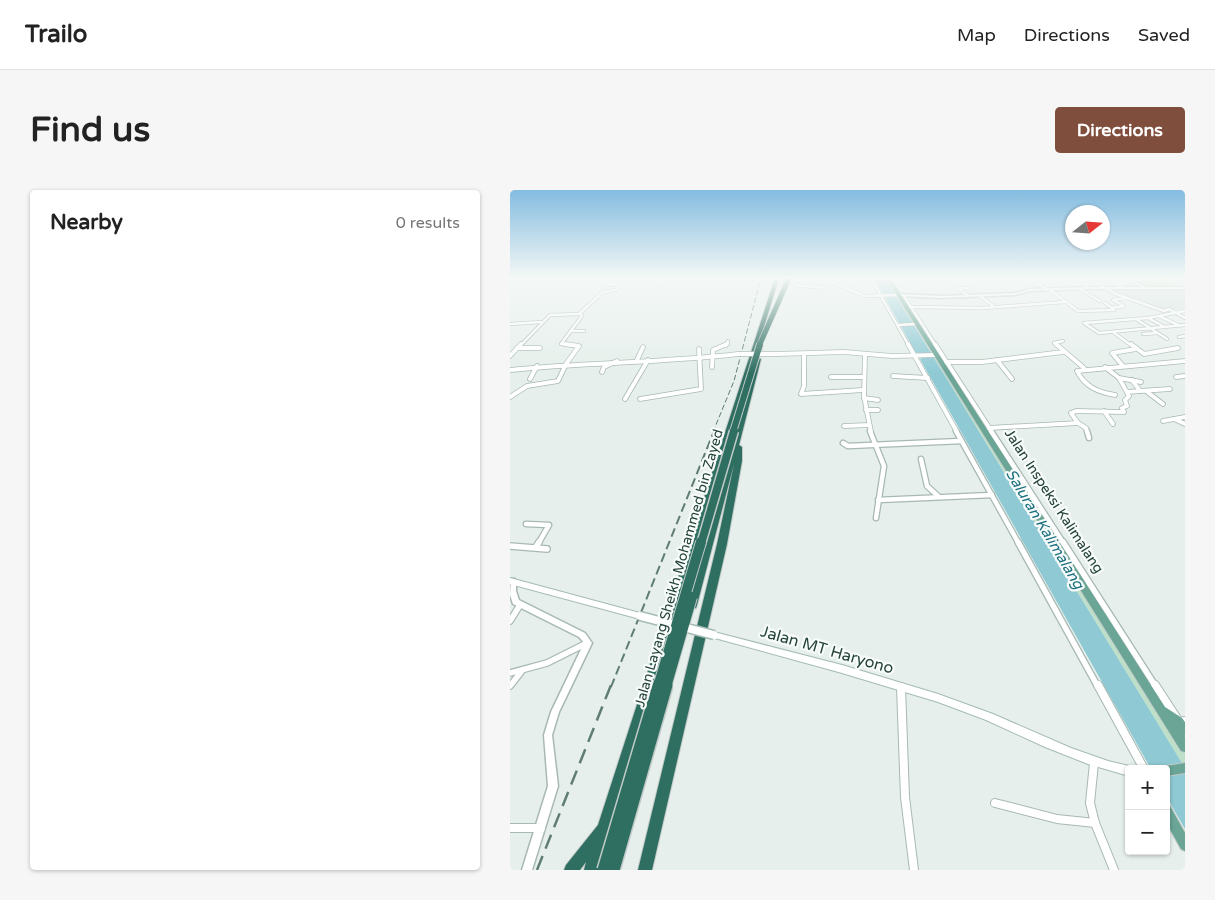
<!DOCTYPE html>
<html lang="en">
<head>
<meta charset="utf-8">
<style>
	body { margin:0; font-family:"Varela Round",sans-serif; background:#f6f6f6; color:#222 }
	.controls { position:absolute; right:15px; bottom:15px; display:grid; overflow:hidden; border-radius:5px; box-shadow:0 1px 4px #0004 }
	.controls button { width:45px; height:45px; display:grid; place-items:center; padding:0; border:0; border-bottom:1px solid #e0e0e0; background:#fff; color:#222; font:25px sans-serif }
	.compass { position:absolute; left:555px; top:15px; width:45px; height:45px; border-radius:50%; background:#fff; box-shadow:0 1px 4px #0004; rotate:73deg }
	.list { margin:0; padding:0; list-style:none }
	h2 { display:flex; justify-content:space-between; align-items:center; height:65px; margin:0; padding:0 20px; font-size:21px }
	h2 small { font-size:16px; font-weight:400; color:#767676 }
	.map { position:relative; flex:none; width:675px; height:680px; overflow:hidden; border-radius:5px }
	header { display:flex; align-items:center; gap:30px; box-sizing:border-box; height:70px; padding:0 25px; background:#fff; border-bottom:1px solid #e0e0e0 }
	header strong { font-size:24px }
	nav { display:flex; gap:28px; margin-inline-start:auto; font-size:18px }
	.intro { display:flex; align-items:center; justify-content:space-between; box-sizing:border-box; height:120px; padding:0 30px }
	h1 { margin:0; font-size:35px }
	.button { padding:12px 22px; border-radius:5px; background:#804e3d; color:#fff; font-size:18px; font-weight:700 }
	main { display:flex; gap:30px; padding:0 30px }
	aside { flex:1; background:#fff; border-radius:5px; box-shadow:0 1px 4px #0004 }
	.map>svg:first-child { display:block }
	.built { fill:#d4dfda }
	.green { fill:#bfe0c8 }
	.water { fill:#8ec9d4 }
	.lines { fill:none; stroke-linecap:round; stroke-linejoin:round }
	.minor-far4-casing { stroke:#a8b8b2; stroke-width:4 }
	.minor-far3-casing { stroke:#a8b8b2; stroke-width:5.5 }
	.minor-far2-casing { stroke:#a8b8b2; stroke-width:7 }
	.minor-far1-casing { stroke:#a8b8b2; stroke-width:8 }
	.minor-casing { stroke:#a8b8b2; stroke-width:10 }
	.tertiary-casing { stroke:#a8b8b2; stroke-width:3 }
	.secondary-casing { stroke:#a4bbb3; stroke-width:2 }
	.primary-casing { stroke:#c2cac8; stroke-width:2 }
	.motorway-casing { stroke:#c2cac8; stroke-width:2 }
	.minor-far4 { stroke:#fff; stroke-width:2.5 }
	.minor-far3 { stroke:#fff; stroke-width:4 }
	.minor-far2 { stroke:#fff; stroke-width:4.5 }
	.minor-far1 { stroke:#fff; stroke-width:5.5 }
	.minor { stroke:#fff; stroke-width:8 }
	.tertiary { fill:#fff; fill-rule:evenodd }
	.secondary { fill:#fff; fill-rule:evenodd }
	.primary { fill:#6aa596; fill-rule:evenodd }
	.motorway { fill:#2f6f62; fill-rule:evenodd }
	.rail-far2 { stroke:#5f7d75; stroke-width:1; stroke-dasharray:5.5 2.5; stroke-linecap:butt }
	.rail-far1 { stroke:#5f7d75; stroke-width:2; stroke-dasharray:9 4.5; stroke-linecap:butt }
	.rail { stroke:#5f7d75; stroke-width:2.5; stroke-dasharray:15 8; stroke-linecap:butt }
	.minor-bridge-casing { stroke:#a8b8b2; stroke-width:5.5; stroke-linecap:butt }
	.secondary-bridge-casing { stroke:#a4bbb3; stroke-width:11; stroke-linecap:butt }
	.motorway-bridge-far4-casing { stroke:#c2cac8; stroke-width:6; stroke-linecap:butt }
	.motorway-bridge-far3-casing { stroke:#c2cac8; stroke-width:8; stroke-linecap:butt }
	.motorway-bridge-far2-casing { stroke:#c2cac8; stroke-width:11; stroke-linecap:butt }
	.motorway-bridge-far1-casing { stroke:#c2cac8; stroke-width:12; stroke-linecap:butt }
	.motorway-bridge-casing { stroke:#c2cac8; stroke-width:16; stroke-linecap:butt }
	.minor-bridge { stroke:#fff; stroke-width:4 }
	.secondary-bridge { stroke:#fff; stroke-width:8 }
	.motorway-bridge-far4 { stroke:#2f6f62; stroke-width:5 }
	.motorway-bridge-far3 { stroke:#2f6f62; stroke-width:6 }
	.motorway-bridge-far2 { stroke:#2f6f62; stroke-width:8 }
	.motorway-bridge-far1 { stroke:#2f6f62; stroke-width:10 }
	.motorway-bridge { stroke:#2f6f62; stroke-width:13 }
	.labels { text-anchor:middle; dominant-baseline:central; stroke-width:4.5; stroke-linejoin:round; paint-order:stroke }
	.street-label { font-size:14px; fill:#24423a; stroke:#f7fbf9 }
	.water-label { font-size:15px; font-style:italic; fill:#1c6f80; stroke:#f7fbf9 }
	.near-street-label { font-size:16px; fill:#24423a; stroke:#f7fbf9 }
</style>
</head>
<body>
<header>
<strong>Trailo</strong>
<nav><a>Map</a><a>Directions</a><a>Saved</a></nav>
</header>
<div class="intro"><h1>Find us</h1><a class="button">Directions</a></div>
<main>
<aside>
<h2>Nearby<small>0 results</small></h2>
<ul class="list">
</ul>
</aside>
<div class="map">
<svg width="675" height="680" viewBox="0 0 675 680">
	<rect width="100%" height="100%" fill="#e6efeb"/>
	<!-- built -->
	<polygon class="built" points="596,98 672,98 675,100 675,118 654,121 611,106"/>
	<!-- green -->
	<g class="green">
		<polygon points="375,88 378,88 675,557 675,578"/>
		<polygon points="656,88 670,97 635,97 622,90"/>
	</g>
	<!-- water -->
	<polygon class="water" points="364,88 375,88 675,578 675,639 656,606 656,579 641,579 410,169 412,168 407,165"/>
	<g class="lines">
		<!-- minor-far4 casing -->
		<g class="minor-far4-casing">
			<g id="minor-far4">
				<polyline points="39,88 46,89"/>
				<polyline points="309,88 286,88 284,95 317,98"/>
				<polyline points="310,88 355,106 389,105"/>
				<polyline points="361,88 399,156"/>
				<polyline points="519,88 538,100"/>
				<polyline points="569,88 578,98"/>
				<polyline points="581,88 594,98"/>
				<polyline points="601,88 613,98"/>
				<polyline points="638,88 645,88"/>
				<polyline points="675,88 673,93 675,94"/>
				<polyline points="102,89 116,89"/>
				<polyline points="115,90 128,88"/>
				<polyline points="96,91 94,94 110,95"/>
				<polyline points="150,94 151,88"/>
				<polyline points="596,98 606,104 654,121 659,119 675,128"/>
				<polyline points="570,99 590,111"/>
				<polyline points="540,100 568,121 604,120 602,118 614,116 603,110 617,108"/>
				<polyline points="457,105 448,98 460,98"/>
				<polyline points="469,105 483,116"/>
				<polyline points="394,106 426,156"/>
				<polyline points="595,113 602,118"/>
				<polyline points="401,117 473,118 555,112"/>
				<polyline points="675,121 638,128 574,133 589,143 675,135"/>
				<polyline points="649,126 668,135"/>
				<polyline points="638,128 655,137"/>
				<polyline points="626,129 657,149"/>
				<polyline points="0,134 31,132"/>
				<polyline points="388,135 406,134"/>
				<polyline points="60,141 74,141"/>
				<polyline points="603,142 622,156"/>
				<polyline points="633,144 647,143"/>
				<polyline points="669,147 675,146"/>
				<polyline points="10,156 40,125 70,124"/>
				<polyline points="66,156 51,154 72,126 70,123 93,102 106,100 116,88"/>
				<polyline points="216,156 218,151"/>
				<polyline points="547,156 544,153 553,151"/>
			</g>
		</g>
		<!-- minor-far3 casing -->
		<g class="minor-far3-casing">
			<g id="minor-far3">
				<polyline points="398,154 447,242"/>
				<polyline points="425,154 482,242"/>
				<polyline points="546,154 574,178"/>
				<polyline points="621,154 634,164 668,158"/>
				<polyline points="7,158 30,158"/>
				<polyline points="267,164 334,162 382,166 426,165"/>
				<polyline points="294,164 294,196 291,204 353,200"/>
				<polyline points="355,164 354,206 361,242"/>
				<polyline points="0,166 11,154"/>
				<polyline points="127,170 133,157"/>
				<polyline points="487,170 502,189"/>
				<polyline points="436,172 472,172 553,162"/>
				<polyline points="613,176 602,163 626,159"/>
				<polyline points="202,177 203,160 217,154"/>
				<polyline points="595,177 609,188 631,192"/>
				<path d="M0 180C76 172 152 173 228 164"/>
				<polyline points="92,182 94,177 107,171"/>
				<polyline points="383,186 418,188"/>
				<polyline points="321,187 352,187"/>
				<polyline points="666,187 675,186"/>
				<polyline points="20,189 27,176"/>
				<polyline points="630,201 660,199"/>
				<polyline points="636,201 653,214"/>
				<polyline points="617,202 630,201 622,190"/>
				<path d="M605 205C588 202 575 197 567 181L675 171"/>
				<polyline points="0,207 17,196 48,191 56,174 69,156 55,154"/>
				<polyline points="354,208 368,210"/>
				<polyline points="115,209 138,170"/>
				<polyline points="130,209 191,199 189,159"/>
				<polyline points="356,220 368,220"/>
				<polyline points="594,221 603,234"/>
				<polyline points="664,229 675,234"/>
				<polyline points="653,231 675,227"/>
				<polyline points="568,233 576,238 577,242"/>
				<polyline points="334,236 359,235"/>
				<polyline points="479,238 568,233 561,223 566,221 614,222 612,218 617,216 615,210 619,206 609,188"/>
			</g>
		</g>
		<!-- minor-far2 casing -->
		<g class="minor-far2-casing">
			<g id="minor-far2">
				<polyline points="360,241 374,276 366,328"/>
				<polyline points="446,241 509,354"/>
				<polyline points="481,241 554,354"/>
				<polyline points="577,241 579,248"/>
				<polyline points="333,253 338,256 451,251"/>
				<polyline points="411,269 417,296 428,306"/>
				<polyline points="368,310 482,305"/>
				<polyline points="16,334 39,335 28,354"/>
			</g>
		</g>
		<!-- minor-far1 casing -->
		<g class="minor-far1-casing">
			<g id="minor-far1">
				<polyline points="508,352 588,497"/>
				<polyline points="553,352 646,497"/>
				<polyline points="0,356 37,359"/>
				<polyline points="26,357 29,352"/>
				<polyline points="0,431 10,415"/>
				<polyline points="0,483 37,473 77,453"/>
				<polyline points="0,496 11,482"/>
			</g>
		</g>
		<!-- minor casing -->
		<g class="minor-casing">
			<g id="minor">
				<polyline points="588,495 634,579"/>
				<polyline points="645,495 669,532 675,531"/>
				<polyline points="391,497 395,607 404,680"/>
				<polyline points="584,573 580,613 585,633 604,680"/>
				<polyline points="485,613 547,629 585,633"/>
				<polyline points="0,638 31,638"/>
			</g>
		</g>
		<!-- tertiary casing -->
		<g class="tertiary-casing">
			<g id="tertiary">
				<polygon points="615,88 619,88 636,97 675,97 675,99 578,99 520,101 505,105 431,108 389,106 387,105 389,104 431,106 505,103 520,99 578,97 631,97"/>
				<polygon points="1,389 5,389 6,391 6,401 9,410 75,443 82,453 49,522 42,545 48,596 22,680 12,680 38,596 34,545 41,522 74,453 69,447 3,414 0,405"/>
			</g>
		</g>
		<!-- secondary casing -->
		<g class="secondary-casing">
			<g id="secondary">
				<polygon points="0,388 130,423 133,424 134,426 133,428 130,429 0,394"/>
				<polygon points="204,442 332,475 428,504 483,524 561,558 598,571 619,576 623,579 619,579 619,586 578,574 535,557 476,530 428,512 332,483 201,447 200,445 201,443"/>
			</g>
		</g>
		<!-- primary casing -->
		<g class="primary-casing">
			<g id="primary">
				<polygon points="376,88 380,88 655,517 672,528 675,532 675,546 674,545 675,547 675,562 671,561"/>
				<polygon points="675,573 675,583 656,586 656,579 651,579 656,576"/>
				<polygon points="656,614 660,616 675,643 675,661 671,659 656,632"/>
			</g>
		</g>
		<!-- motorway casing -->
		<g class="motorway-casing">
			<g id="motorway">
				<polygon points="265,88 269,88 88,680 74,680 76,672 70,680 54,680 56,675 88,635"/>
				<polygon points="246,168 251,169 229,255 232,257 232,271 217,354 142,680 128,680 207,354 224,274 187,415 186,418 182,419 178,418 177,415"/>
			</g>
		</g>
		<!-- minor-far4 -->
		<use href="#minor-far4" class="minor-far4"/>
		<!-- minor-far3 -->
		<use href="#minor-far3" class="minor-far3"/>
		<!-- minor-far2 -->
		<use href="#minor-far2" class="minor-far2"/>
		<!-- minor-far1 -->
		<use href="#minor-far1" class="minor-far1"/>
		<!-- minor -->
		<use href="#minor" class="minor"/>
		<!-- tertiary -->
		<use href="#tertiary" class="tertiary"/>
		<!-- secondary -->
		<use href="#secondary" class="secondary"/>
		<!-- primary -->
		<use href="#primary" class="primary"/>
		<!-- motorway -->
		<use href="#motorway" class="motorway"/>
		<!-- rail-far2 -->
		<polyline class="rail-far2" points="203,242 224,191 251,88"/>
		<!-- rail-far1 -->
		<polyline class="rail-far1" points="101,497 204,241"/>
		<!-- rail -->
		<polyline class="rail" points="27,680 101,495"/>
		<!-- minor-bridge casing -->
		<g class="minor-bridge-casing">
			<polyline id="minor-bridge" points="228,164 267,164"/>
		</g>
		<!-- secondary-bridge casing -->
		<g class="secondary-bridge-casing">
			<polyline id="secondary-bridge" points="130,426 204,445"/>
		</g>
		<!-- motorway-bridge-far4 casing -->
		<g class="motorway-bridge-far4-casing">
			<polyline id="motorway-bridge-far4" points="249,156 279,88"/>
		</g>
		<!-- motorway-bridge-far3 casing -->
		<g class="motorway-bridge-far3-casing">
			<polyline id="motorway-bridge-far3" points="223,242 250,154"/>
		</g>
		<!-- motorway-bridge-far2 casing -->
		<g class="motorway-bridge-far2-casing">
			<polyline id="motorway-bridge-far2" points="191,354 224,241"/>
		</g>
		<!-- motorway-bridge-far1 casing -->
		<g class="motorway-bridge-far1-casing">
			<g id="motorway-bridge-far1">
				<polyline points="148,497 191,352"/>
				<polyline points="156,497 182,407"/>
			</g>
		</g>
		<!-- motorway-bridge casing -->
		<g class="motorway-bridge-casing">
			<g id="motorway-bridge">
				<polyline points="94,680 149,495"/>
				<polyline points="103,680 156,495"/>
			</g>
		</g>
		<!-- minor-bridge -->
		<use href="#minor-bridge" class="minor-bridge"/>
		<!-- secondary-bridge -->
		<use href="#secondary-bridge" class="secondary-bridge"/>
		<!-- motorway-bridge-far4 -->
		<use href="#motorway-bridge-far4" class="motorway-bridge-far4"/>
		<!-- motorway-bridge-far3 -->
		<use href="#motorway-bridge-far3" class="motorway-bridge-far3"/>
		<!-- motorway-bridge-far2 -->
		<use href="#motorway-bridge-far2" class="motorway-bridge-far2"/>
		<!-- motorway-bridge-far1 -->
		<use href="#motorway-bridge-far1" class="motorway-bridge-far1"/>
		<!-- motorway-bridge -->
		<use href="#motorway-bridge" class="motorway-bridge"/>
	</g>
	<!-- sky -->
	<linearGradient id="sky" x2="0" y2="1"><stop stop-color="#84bce0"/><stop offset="0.48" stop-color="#f4f8f6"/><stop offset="1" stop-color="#f4f8f6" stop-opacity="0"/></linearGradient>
	<rect width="675" height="183" fill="url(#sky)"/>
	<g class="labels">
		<!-- street labels -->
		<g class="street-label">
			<text transform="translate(544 311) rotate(57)">Jalan Inspeksi Kalimalang</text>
			<text transform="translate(169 378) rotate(-74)">Jalan Layang Sheikh Mohammed bin Zayed</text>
		</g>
		<!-- water labels -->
		<g class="water-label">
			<text transform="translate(535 339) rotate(59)">Saluran Kalimalang</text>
		</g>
		<!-- near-street labels -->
		<g class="near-street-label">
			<text transform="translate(317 460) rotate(16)">Jalan MT Haryono</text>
		</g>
	</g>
</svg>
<div class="controls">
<button>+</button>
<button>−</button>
</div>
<svg class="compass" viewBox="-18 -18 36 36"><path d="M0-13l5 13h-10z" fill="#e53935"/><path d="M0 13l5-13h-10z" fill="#767676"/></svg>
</div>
</main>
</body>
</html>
